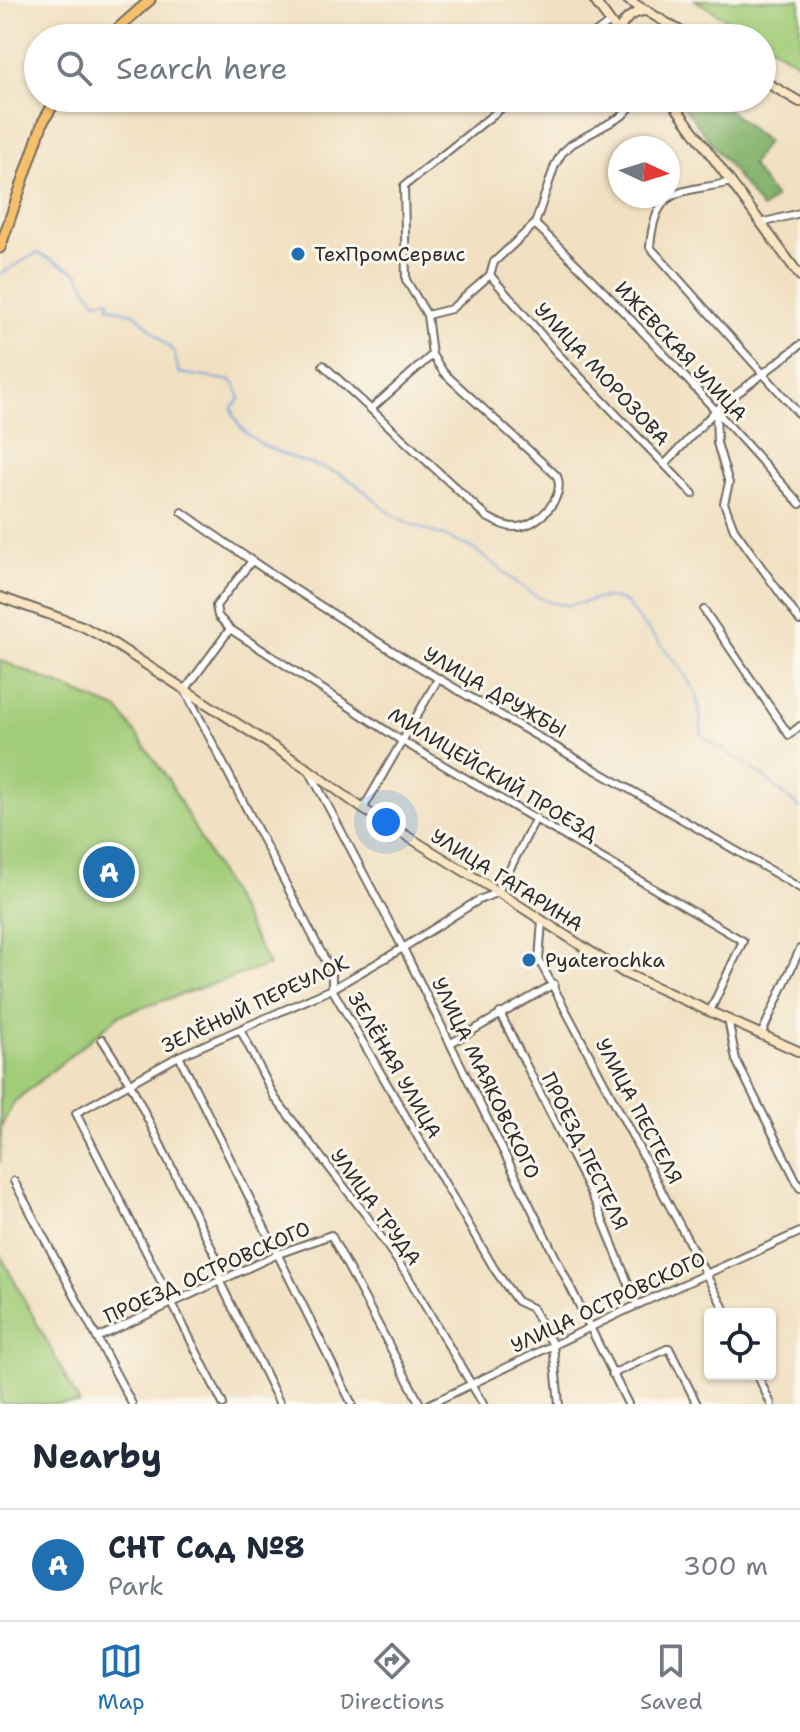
<!DOCTYPE html>
<html lang="en">
<head>
<meta charset="utf-8">
<style>
	body { margin:0; font-family:"Shantell Sans",sans-serif; background:#f2f2f3; color:#1f2937 }
	.controls { position:absolute; right:24px; bottom:24px; display:grid; overflow:hidden; border-radius:8px; box-shadow:0 2px 6px #0004 }
	.controls button { width:72px; height:72px; display:grid; place-items:center; padding:0; border:0; border-bottom:2px solid #e0e1e3; background:#fff; color:#1f2937; font:40px sans-serif }
	.compass { position:absolute; left:608px; top:136px; width:72px; height:72px; border-radius:50%; background:#fff; box-shadow:0 2px 6px #0004; rotate:94deg }
	.you { position:absolute; left:386px; top:822px; width:28px; height:28px; margin:-20px; border:6px solid #fff; border-radius:50%; background:#1a73e8; box-shadow:0 0 0 12px #1a73e833 }
	.badge { display:grid; place-items:center; width:52px; height:52px; border-radius:50%; background:#1f6fb2; color:#fff; font-size:26px; font-weight:700 }
	.pin { position:absolute; translate:-50% -50%; border:4px solid #fff; box-shadow:0 2px 8px #0006 }
	.list { margin:0; padding:0; list-style:none }
	h2 { display:flex; justify-content:space-between; align-items:center; height:104px; margin:0; padding:0 32px; font-size:34px }
	h2 small { font-size:26px; font-weight:400; color:#747a83 }
	.list li { display:grid; grid-template-columns:52px 1fr auto; gap:24px; align-items:center; box-sizing:border-box; height:112px; padding:0 32px; border-top:2px solid #e0e1e3 }
	.list b { display:block; font-size:30px; white-space:nowrap }
	.list p { margin:0; font-size:26px; white-space:nowrap; color:#747a83 }
	.list em { font-size:26px; font-style:normal; color:#747a83 }
	.icon { flex:none; width:44px; height:44px; fill:none; stroke:currentColor; stroke-width:2; stroke-linecap:round; stroke-linejoin:round }
	.map { position:relative; flex:none; width:800px; height:1404px; overflow:hidden }
	.search { position:absolute; background:#fff; box-shadow:0 2px 6px #0004; left:24px; right:24px; top:24px; height:88px; display:flex; align-items:center; gap:20px; box-sizing:border-box; padding:0 28px; border-radius:44px; color:#747a83; font-size:30px }
	.sheet { height:216px; background:#fff }
	nav { display:flex; justify-content:space-around; align-items:center; box-sizing:border-box; height:112px; border-top:2px solid #e0e1e3; background:#fff; font-size:22px; color:#747a83 }
	nav a { display:grid; justify-items:center; gap:4px }
	nav .on { color:#1f6fb2 }
	.map>svg:first-child { display:block }
	.green { fill:#a1cc78; stroke:#667c52; stroke-width:2 }
	.forest { fill:#80b068; stroke:#566e4a; stroke-width:2 }
	.lines { fill:none; stroke-linecap:round; stroke-linejoin:round }
	.stream { stroke:#6ea0d9; stroke-width:2 }
	.minor-casing { stroke:#706a60; stroke-width:10 }
	.secondary-casing { stroke:#706a60; stroke-width:12 }
	.primary-casing { stroke:#706a60; stroke-width:13 }
	.minor { stroke:#fff; stroke-width:6 }
	.secondary { stroke:#fbe6c4; stroke-width:8 }
	.primary { stroke:#f6c06b; stroke-width:9 }
	.poi-dot { fill:#1f6fb2; stroke:#fbf7ec; stroke-width:3 }
	.labels { text-anchor:middle; dominant-baseline:central; stroke-width:6; stroke-linejoin:round; paint-order:stroke }
	.poi-label { font-size:20px; fill:#2b2b2b; stroke:#fbf7ec; text-anchor:start }
	.street-label { font-size:20px; fill:#2b2b2b; stroke:#fbf7ec }
</style>
</head>
<body>
<div class="map">
<svg width="800" height="1404" viewBox="0 0 800 1404">
	<rect width="100%" height="100%" fill="#fbf7ec"/>
	<filter id="ink" filterUnits="userSpaceOnUse"><feTurbulence type="fractalNoise" baseFrequency=".0125" numOctaves="2"/><feDisplacementMap in="SourceGraphic" scale="16" xChannelSelector="R" yChannelSelector="G"/><feConvolveMatrix kernelMatrix="1 2 1 2 8 2 1 2 1" color-interpolation-filters="sRGB"/></filter>
	<filter id="wash" filterUnits="userSpaceOnUse"><feTurbulence type="fractalNoise" baseFrequency=".006" numOctaves="4" result="noise"/><feDisplacementMap in="SourceGraphic" scale="32" xChannelSelector="R" yChannelSelector="G"/><feGaussianBlur stdDeviation="1.8" result="paint"/><feColorMatrix in="noise" values="0 0 0 0 0 0 0 0 0 0 0 0 0 0 0 0 0 1.4 0 .05"/><feComposite in="paint" operator="in"/></filter>
	<g filter="url(#wash)">
		<rect width="100%" height="100%" fill="#f1e0c1"/>
		<!-- green -->
		<g class="green">
			<polygon points="695,0 800,0 800,64 762,41 762,38 758,38"/>
			<polygon points="0,660 119,710 168,779 269,965 120,1015 14,1102 1,1127 0,1163"/>
			<polygon points="0,1254 80,1404 0,1404"/>
		</g>
		<!-- forest -->
		<polygon class="forest" points="677,98 714,98 767,142 751,165 775,198 762,209"/>
		<g class="lines">
			<!-- stream -->
			<path class="stream" d="M0 274 37 253 78 273 95 301 110 299 109 307 136 314 174 352 179 373 232 381 237 388 240 399 232 407C238 450 309 460 341 475 360 484 373 500 389 512 413 529 447 534 473 549 500 565 522 594 553 603 576 609 588 598 607 598 612 598 619 600 625 602 646 631 679 659 695 692 700 704 700 722 702 736L759 773 800 808"/>
		</g>
	</g>
	<g filter="url(#ink)">
		<g class="lines">
			<!-- minor casing -->
			<g class="minor-casing">
				<g id="minor">
					<polyline points="589,38 610,22"/>
					<path d="M731 182C680 194 655 184 650 247L800 415"/>
					<polyline points="761,223 800,213"/>
					<path d="M535 224C628 312 714 408 800 504"/>
					<polyline points="490,275 557,353 693,494"/>
					<polyline points="427,315 451,309 490,275 494,262 535,224 555,165 562,153 572,144 622,116 639,98"/>
					<path d="M323 365 487 517C497 522 506 528 518 527 539 525 566 497 557 476L444 373 432 355 427 315 406 280 404 186 514 98"/>
					<polyline points="371,409 432,355"/>
					<polyline points="716,410 717,443 729,483 724,503 734,529 800,621"/>
					<polyline points="665,464 716,410 800,345"/>
					<path d="M182 512C377 653 592 765 800 888"/>
					<polyline points="251,562 216,606 218,616 230,629 185,690 332,973 332,989 495,1270 517,1301 532,1308 553,1345 559,1404"/>
					<polyline points="704,610 789,735 800,726"/>
					<polyline points="230,629 402,741 743,941 710,1011"/>
					<polyline points="310,772 403,948 628,1404"/>
					<polyline points="363,809 438,679"/>
					<polyline points="542,921 539,960 727,1314"/>
					<polyline points="500,1013 597,1206 637,1305"/>
					<polyline points="728,1019 736,1060 800,1188"/>
					<polyline points="241,1031 275,1098 366,1215 407,1275 483,1404"/>
					<polyline points="761,1035 800,949"/>
					<polyline points="102,1039 130,1083 219,1263 220,1282 280,1404"/>
					<polyline points="451,1043 554,984"/>
					<polyline points="179,1056 352,1404"/>
					<polyline points="14,1181 132,1404"/>
					<polyline points="97,1338 278,1254 331,1235 420,1404"/>
					<polyline points="612,1374 669,1348 697,1404"/>
					<polyline points="757,1374 771,1404"/>
					<polyline points="223,1404 76,1113 179,1056 332,989 403,948 477,901 498,892 536,818"/>
					<polyline points="430,1404 637,1305 800,1232"/>
				</g>
			</g>
			<!-- secondary casing -->
			<g class="secondary-casing">
				<g id="secondary">
					<polyline points="594,0 622,38"/>
					<polyline points="628,0 692,38"/>
					<path d="M619 34C622 20 633 11 647 11"/>
					<polyline points="762,80 800,102"/>
					<polyline points="669,98 800,276"/>
					<polyline points="0,597 82,626 108,640 308,769 363,809 498,892 624,973 800,1052"/>
				</g>
			</g>
			<!-- primary casing -->
			<g class="primary-casing">
				<g id="primary">
					<polyline points="107,38 150,0"/>
					<polyline points="0,248 43,122 57,98"/>
				</g>
			</g>
			<!-- minor -->
			<use href="#minor" class="minor"/>
			<!-- secondary -->
			<use href="#secondary" class="secondary"/>
			<!-- primary -->
			<use href="#primary" class="primary"/>
		</g>
	</g>
	<!-- markers -->
	<g class="poi-dot">
		<circle cx="298" cy="254" r="8"/>
		<circle cx="529" cy="960" r="8"/>
	</g>
	<g class="labels">
		<!-- poi labels -->
		<g class="poi-label">
			<text x="314" y="254">ТехПромСервис</text>
			<text x="545" y="960">Pyaterochka</text>
		</g>
		<!-- street labels -->
		<g class="street-label">
			<text transform="translate(681 351) rotate(47)">ИЖЕВСКАЯ УЛИЦА</text>
			<text transform="translate(602 374) rotate(47)">УЛИЦА МОРОЗОВА</text>
			<text transform="translate(495 692) rotate(30)">УЛИЦА ДРУЖБЫ</text>
			<text transform="translate(493 774) rotate(31)">МИЛИЦЕЙСКИЙ ПРОЕЗД</text>
			<text transform="translate(507 880) rotate(32)">УЛИЦА ГАГАРИНА</text>
			<text transform="translate(255 1004) rotate(-25)">ЗЕЛЁНЫЙ ПЕРЕУЛОК</text>
			<text transform="translate(395 1065) rotate(60)">ЗЕЛЁНАЯ УЛИЦА</text>
			<text transform="translate(486 1078) rotate(64)">УЛИЦА МАЯКОВСКОГО</text>
			<text transform="translate(639 1111) rotate(62)">УЛИЦА ПЕСТЕЛЯ</text>
			<text transform="translate(585 1151) rotate(64)">ПРОЕЗД ПЕСТЕЛЯ</text>
			<text transform="translate(376 1207) rotate(54)">УЛИЦА ТРУДА</text>
			<text transform="translate(207 1272) rotate(-24)">ПРОЕЗД ОСТРОВСКОГО</text>
			<text transform="translate(608 1302) rotate(-25)">УЛИЦА ОСТРОВСКОГО</text>
		</g>
	</g>
</svg>
<div class="controls">
<button><svg class="icon" aria-label="locate" viewBox="0 0 24 24"><circle cx="12" cy="12" r="6"/><path d="M12 2v4M12 18v4M2 12h4M18 12h4"/></svg></button>
</div>
<svg class="compass" viewBox="-18 -18 36 36"><path d="M0-13l5 13h-10z" fill="#e53935"/><path d="M0 13l5-13h-10z" fill="#747a83"/></svg>
<div class="you"></div>
<div class="pin badge" style="left:109px;top:872px">A</div>
<div class="search"><svg class="icon" aria-label="search" viewBox="0 0 24 24"><circle cx="10" cy="10" r="6"/><path d="M15 15l6 6"/></svg>Search here</div>
</div>
<section class="sheet">
<h2>Nearby<small></small></h2>
<ul class="list">
<li><span class="badge">A</span><div><b>СНТ Сад №8</b><p>Park</p></div><em>300 m</em></li>
</ul>
</section>
<nav>
<a class="on"><svg class="icon" aria-label="map" viewBox="0 0 24 24"><path d="M3 6l6-2 6 2 6-2v14l-6 2-6-2-6 2zM9 4v14M15 6v14"/></svg>Map</a>
<a><svg class="icon" aria-label="directions" viewBox="0 0 24 24"><path d="M12 3l9 9-9 9-9-9zM9 14v-3h6M13 9l2 2-2 2"/></svg>Directions</a>
<a><svg class="icon" aria-label="saved" viewBox="0 0 24 24"><path d="M7 4h10v16l-5-4-5 4z"/></svg>Saved</a>
</nav>
</body>
</html>
